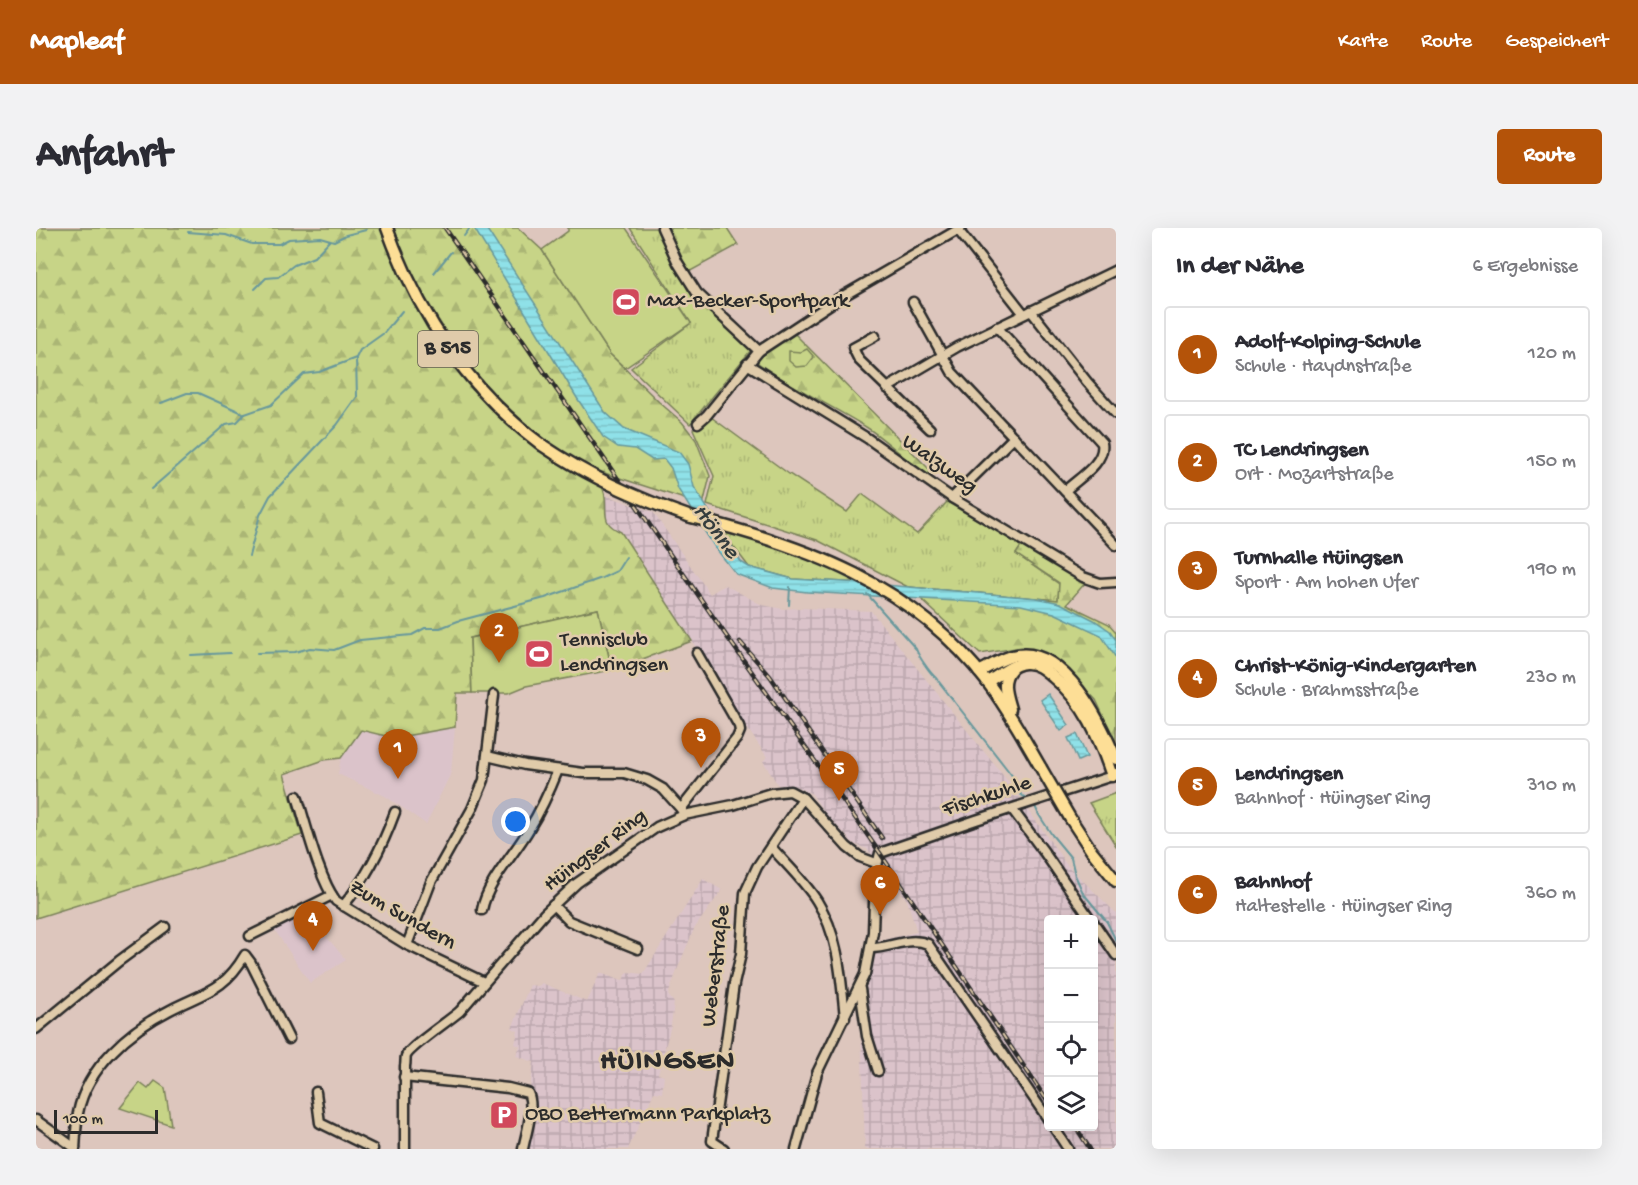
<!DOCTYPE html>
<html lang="de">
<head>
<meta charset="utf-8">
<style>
	body { margin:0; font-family:"Gochi Hand",sans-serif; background:#f2f2f3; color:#2b2b33 }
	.controls { position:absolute; right:18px; bottom:18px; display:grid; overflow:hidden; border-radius:6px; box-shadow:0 6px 24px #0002 }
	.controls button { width:54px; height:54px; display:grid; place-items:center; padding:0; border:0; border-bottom:2px solid #e1e1e2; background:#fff; color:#2b2b33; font:30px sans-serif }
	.scale { position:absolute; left:18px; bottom:15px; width:104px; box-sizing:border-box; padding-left:6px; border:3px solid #2b2b2b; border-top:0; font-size:16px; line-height:21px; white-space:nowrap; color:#2b2b2b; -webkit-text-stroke:4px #e0cbaa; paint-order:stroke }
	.you { position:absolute; left:480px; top:594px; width:21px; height:21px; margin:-15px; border:4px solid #fff; border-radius:50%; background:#1a73e8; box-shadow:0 0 0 9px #1a73e833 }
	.badge { display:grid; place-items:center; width:39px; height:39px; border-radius:50%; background:#b45309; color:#fff; font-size:20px; font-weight:700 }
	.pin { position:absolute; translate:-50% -50px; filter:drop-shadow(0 2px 3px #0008) }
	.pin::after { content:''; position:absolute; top:32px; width:21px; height:18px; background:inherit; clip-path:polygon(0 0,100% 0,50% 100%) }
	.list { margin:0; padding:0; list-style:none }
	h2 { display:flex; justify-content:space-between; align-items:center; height:78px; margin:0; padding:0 24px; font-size:26px }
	h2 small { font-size:20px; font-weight:400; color:#7c7c81 }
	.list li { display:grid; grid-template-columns:39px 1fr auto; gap:18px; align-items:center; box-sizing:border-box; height:96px; margin:0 12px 12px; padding:0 12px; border:2px solid #e1e1e2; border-radius:6px }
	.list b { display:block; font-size:22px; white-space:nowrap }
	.list p { margin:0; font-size:20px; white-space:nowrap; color:#7c7c81 }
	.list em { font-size:20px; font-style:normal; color:#7c7c81 }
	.icon { flex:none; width:33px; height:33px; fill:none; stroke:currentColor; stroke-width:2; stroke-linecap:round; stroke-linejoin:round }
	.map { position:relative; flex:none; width:1080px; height:921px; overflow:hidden; border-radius:6px }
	header { display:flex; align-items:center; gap:36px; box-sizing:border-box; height:84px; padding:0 30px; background:#b45309; color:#fff }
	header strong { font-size:28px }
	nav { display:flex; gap:33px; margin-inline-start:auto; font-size:21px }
	.intro { display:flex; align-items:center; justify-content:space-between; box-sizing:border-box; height:144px; padding:0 36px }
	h1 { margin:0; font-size:42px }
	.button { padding:15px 27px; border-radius:6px; background:#b45309; color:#fff; font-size:21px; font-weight:700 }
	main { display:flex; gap:36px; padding:0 36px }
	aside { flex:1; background:#fff; border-radius:6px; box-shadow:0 6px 24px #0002 }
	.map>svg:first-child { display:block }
	.built { fill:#dbc3ca }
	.industrial { fill:url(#industrial-grid); fill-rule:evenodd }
	.grass { fill:url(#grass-tufts); stroke:#798059; stroke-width:1.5 }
	.forest { fill:url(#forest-firs); stroke:#798059; stroke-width:1.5 }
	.park { fill:#c7d487; stroke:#798059; stroke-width:1.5 }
	.water { fill:url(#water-rules); stroke:#67989c; stroke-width:1.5 }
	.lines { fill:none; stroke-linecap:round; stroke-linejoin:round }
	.stream { stroke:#67989c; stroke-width:2 }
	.minor-casing { stroke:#2b2b2b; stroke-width:13 }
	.major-casing { stroke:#2b2b2b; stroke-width:15 }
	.minor { stroke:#e0cbaa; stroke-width:8 }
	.major { stroke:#fdde96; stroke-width:10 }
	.rail-casing { stroke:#2b2b2b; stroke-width:4.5 }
	.rail { stroke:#e0cbaa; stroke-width:2; stroke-dasharray:7; stroke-linecap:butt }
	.major-bridge-casing { stroke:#2b2b2b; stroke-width:15; stroke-linecap:butt }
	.major-bridge { stroke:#fdde96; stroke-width:10 }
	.labels { text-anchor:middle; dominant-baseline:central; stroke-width:5; stroke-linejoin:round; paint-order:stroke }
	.shield { fill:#e0cbaa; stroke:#615b51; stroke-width:1.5 }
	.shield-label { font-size:21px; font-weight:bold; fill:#2b2b2b }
	.poi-label { font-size:22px; fill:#2b2b2b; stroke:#e0cbaa; text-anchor:start }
	.street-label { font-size:22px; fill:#2b2b2b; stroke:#e0cbaa }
	.water-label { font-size:24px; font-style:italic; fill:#353d3e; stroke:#e0cbaa }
	.district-label { font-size:28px; font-weight:bold; letter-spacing:1.5px; fill:#2b2b2b; stroke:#e0cbaa }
</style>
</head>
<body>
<header>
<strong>Mapleaf</strong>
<nav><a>Karte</a><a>Route</a><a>Gespeichert</a></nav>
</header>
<div class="intro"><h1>Anfahrt</h1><a class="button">Route</a></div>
<main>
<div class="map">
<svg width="1080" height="921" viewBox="0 0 1080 921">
	<defs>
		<pattern id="industrial-grid" width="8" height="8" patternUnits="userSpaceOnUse" patternTransform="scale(1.5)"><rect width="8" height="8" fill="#dbc3ca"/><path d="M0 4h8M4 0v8" fill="none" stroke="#bca8ae"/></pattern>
		<pattern id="grass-tufts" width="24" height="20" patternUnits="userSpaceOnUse" patternTransform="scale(1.5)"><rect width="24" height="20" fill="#c7d487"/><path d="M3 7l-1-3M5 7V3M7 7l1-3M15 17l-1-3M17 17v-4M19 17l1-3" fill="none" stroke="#abb675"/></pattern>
		<pattern id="forest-firs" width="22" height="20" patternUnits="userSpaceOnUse" patternTransform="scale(1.5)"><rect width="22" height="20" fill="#c7d487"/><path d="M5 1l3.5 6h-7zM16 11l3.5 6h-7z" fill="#abb675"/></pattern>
		<pattern id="water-rules" width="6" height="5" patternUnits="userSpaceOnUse" patternTransform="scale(1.5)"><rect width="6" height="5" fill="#8fe1e8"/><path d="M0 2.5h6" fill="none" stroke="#7cc1c7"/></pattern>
	</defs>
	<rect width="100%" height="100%" fill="#ddc6bd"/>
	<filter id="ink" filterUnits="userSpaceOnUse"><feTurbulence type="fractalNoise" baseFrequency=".0167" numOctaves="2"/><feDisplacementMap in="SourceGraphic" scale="12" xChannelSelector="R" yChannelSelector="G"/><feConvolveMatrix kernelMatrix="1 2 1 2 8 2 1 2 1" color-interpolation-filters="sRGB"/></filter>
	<g filter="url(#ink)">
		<!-- built -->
		<g class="built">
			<polygon points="419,499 415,545 390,596 349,568 302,546 305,530 325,502 358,510"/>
			<polygon points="273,682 279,695 310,732 274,755 238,701"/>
		</g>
		<!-- industrial -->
		<g class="industrial">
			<path d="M569 267 617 284 674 366 689 357 726 377 747 381 766 380 835 383 974 556 1031 637 1080 685V921H829L825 799 822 777 842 713 881 704 871 672 848 640 831 621 818 616 788 584 776 566 759 558 742 557 727 533 731 529 692 472 656 413 585 304 575 300 569 290ZM1012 692H1058V898H1012Z"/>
			<polygon points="667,651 686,662 658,701 643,737 632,767 638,775 635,797 622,846 628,848 626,865 618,864 592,921 491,921 499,870 494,860 498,834 480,828 484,818 479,816 482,803 476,800 494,757 502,758 506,755 551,774 564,745 586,753 592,744 607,746"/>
		</g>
		<!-- grass -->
		<g class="grass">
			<polygon points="594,0 622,0 652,62 715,122 654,196 595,140 655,95"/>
			<polygon points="675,189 753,246 811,284 826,266 881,306 911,274 986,317 980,326 1023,356 1022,372 872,359 781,312 671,277 678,248 657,201"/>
			<polygon points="684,301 754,322 826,355 757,351 713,339"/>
			<polygon points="1080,565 1080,618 1053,575"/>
		</g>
		<!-- forest -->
		<g class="forest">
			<path d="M0 0H482L506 22 574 126 623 174 646 194 660 212 674 248 667 277 559 242C562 250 568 260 569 269 571 287 565 295 585 304L656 413 576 442 562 381 434 410 436 465H421L419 499 358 510 325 502 305 530 288 532 248 546 266 607 0 690Z"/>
			<polygon points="626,0 691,0 702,17 649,46"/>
			<path d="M757 104 895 243 890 248C870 232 852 213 830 199 794 177 756 159 722 135L721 131Z"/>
			<polygon points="986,317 1050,354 1031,376 1073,396 1080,404 1080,515 1060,472 1017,428 986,419 944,426 872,359 1022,372 1023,355 980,326"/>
		</g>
		<!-- park -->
		<g class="park">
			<polygon points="532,0 590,0 655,95 589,140 574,126 506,22 532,3"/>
			<polygon points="771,121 778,129 771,138 760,139 753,133 753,123 765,124"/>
			<polygon points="562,381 576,442 490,458 473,465 436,465 434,410"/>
			<polygon points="119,853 129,860 135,897 84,880 104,855 112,861"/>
		</g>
		<!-- water -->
		<g class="water">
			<polygon points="438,0 450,0 569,184 588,201 643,224 652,236 658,259 705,334 713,339 757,351 826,355 954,366 1001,370 1024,375 1058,392 1074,403 1080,412 1080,430 1065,407 1018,385 985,377 771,364 737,360 700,346 678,318 642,261 635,240 628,231 616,232 599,221 582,219 567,209 541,170"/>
			<polygon points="1012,466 1033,497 1025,503 1004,472"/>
			<polygon points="1041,506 1051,529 1042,533 1032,510"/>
		</g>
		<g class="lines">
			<!-- stream -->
			<g class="stream">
				<polyline points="152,4 190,7 216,16 243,16 253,11 284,9 298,13 310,7 330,2"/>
				<polyline points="428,8 434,0"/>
				<polyline points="398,45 415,24"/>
				<polyline points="219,61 230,50 242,49 258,37 278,29 294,12"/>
				<polyline points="125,175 151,165 162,165 209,186"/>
				<polyline points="115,261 190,196 201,194 209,186 235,177 268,146 283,144 320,130 324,122 348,105 366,83"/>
				<polyline points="213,328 224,287 234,268 301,197 321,169 320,131"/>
				<path d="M831 366 880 421C883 429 894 445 900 450L974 545 980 553 985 567 994 572"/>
				<polyline points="753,377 754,359"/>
				<polyline points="221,425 259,424 274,420 298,422 324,412 376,407 389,400 404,400 422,393 509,370 566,350 581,343 590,329"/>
				<polyline points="155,427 194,425"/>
				<polyline points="998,576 1003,587 1016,607 1035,630 1039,647 1047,665 1071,694 1080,713"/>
			</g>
			<!-- minor casing -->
			<g class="minor-casing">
				<g id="minor">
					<polyline points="626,0 642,35 661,65 723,123"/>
					<polyline points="922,2 988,86"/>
					<polyline points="877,74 916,144 1080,317"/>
					<polyline points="995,83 1052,155 1080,186"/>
					<path d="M961 99 1066 215C1070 235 1041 251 1029 263"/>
					<polyline points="839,108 817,120 823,132 894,201"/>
					<polyline points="711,136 831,210 916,270 1047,349 1064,355 1080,354"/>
					<polyline points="851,160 921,119 1080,42"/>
					<polyline points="662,195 671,187 723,123 802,71 925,0"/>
					<polyline points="916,270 978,209"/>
					<polyline points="451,528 489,537 547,545 588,545 611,552 627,561 645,581 648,587"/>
					<path d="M261 568C270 596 283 651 300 673L371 717 448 754"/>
					<polyline points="645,581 701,510 704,503 703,498 661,425"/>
					<polyline points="976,581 1008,624 1055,692"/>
					<path d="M736 620C751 637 769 654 781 673 803 708 805 750 809 790"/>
					<polyline points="517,677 533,693 602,721"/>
					<path d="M307 678C330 651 347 617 359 584"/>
					<path d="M446 682C451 654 479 626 493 601 505 582 514 562 522 542"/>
					<polyline points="1058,695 1080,727"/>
					<polyline points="214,708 296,667"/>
					<polyline points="371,717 395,654 436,581 448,552 458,467"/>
					<path d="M835 720C855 720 873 708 892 716L1012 891"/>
					<polyline points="824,761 831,808 842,843"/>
					<polyline points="0,801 83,733 129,699"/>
					<path d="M368 849 472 860 492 865C499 880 490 905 487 921"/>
					<polyline points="280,864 284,895 337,921"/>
					<polyline points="0,892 39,920"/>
					<polyline points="1017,898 1032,921"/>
					<path d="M39 921C40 909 40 896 42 885 51 839 94 802 134 782 169 764 188 763 209 727L215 735 253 811"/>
					<path d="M369 921V838C370 834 369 831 370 828 374 819 414 792 424 783L508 686 541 655 621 599 648 587 697 577 735 565 754 563 767 570 811 619 824 629 840 635"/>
					<polyline points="688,921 676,913 698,756 705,726 709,665 721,639 767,570"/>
					<polyline points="760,921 781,845 829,746 837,704 839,646 844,625 940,592 1076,548"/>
				</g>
			</g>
			<!-- major casing -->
			<g class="major-casing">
				<g id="major">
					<path d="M351 0C382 86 433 163 506 217"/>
					<path d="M655 289C770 318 877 356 952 455 972 481 988 511 1005 540"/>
					<path d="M943 444C955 438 967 429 981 427 1029 419 1065 495 1080 531"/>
					<path d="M951 454C962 448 976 436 989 435 1000 434 1009 442 1017 449 1049 475 1063 509 1076 548L1080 546"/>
					<path d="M974 481C970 467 964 452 976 440"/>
					<polyline points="1034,590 1055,622 1080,653"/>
				</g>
			</g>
			<!-- minor -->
			<use href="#minor" class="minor"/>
			<!-- major -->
			<use href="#major" class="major"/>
			<!-- rail casing -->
			<g class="rail-casing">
				<g id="rail">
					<polyline points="409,0 689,406 844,625 1012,874"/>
					<polyline points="704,414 734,448 846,610"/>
					<polyline points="1039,898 1054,921"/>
				</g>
			</g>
			<!-- rail -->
			<use href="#rail" class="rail"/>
			<!-- major-bridge casing -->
			<g class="major-bridge-casing">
				<g id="major-bridge">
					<path d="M506 217C553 249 602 271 655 289"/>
					<polyline points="1005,540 1034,590"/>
				</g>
			</g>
			<!-- major-bridge -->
			<use href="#major-bridge" class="major-bridge"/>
		</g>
	</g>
	<!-- icons -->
	<defs>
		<g id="stadium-square" transform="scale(1.5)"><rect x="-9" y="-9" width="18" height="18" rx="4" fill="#d1495b" stroke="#e0cbaa"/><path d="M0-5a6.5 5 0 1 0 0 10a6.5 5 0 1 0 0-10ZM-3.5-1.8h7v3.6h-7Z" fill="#fff"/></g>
		<g id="parking-square" transform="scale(1.5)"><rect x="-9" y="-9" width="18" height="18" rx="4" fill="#d1495b" stroke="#e0cbaa"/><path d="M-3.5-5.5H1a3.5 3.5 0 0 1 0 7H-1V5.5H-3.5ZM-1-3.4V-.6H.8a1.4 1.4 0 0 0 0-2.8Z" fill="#fff"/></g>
	</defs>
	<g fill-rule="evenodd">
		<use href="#stadium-square" x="590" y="74"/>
		<use href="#stadium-square" x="503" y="426"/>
		<use href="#parking-square" x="468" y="887"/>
	</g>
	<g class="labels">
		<!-- shield labels -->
		<rect class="shield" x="382" y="103" width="60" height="36" rx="4.5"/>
		<g class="shield-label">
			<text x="412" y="121">B 515</text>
		</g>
		<!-- poi labels -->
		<g class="poi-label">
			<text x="611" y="74">Max-Becker-Sportpark</text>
			<text x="524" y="413">Tennisclub<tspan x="524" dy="25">Lendringsen</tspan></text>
			<text x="489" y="887">OBO Bettermann Parkplatz</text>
		</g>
		<!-- street labels -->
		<g class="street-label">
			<text transform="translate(903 237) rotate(35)">Walzweg</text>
			<text transform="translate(951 569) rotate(-18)">Fischkuhle</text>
			<text transform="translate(560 623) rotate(-37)">Hüingser Ring</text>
			<text transform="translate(366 688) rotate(30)">Zum Sundern</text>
			<text transform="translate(681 738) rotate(-83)">Weberstraße</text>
		</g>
		<!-- water labels -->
		<g class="water-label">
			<text transform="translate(679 304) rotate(53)">Hönne</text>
		</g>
		<!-- district labels -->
		<g class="district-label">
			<text x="632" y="834">HÜINGSEN</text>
		</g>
	</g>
</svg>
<div class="controls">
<button>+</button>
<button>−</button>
<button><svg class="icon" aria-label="locate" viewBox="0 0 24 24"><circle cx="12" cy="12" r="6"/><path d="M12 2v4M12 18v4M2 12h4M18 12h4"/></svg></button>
<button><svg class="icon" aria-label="layers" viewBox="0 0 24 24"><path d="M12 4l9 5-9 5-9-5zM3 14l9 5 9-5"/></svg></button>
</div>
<div class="scale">100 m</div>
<div class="you"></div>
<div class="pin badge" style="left:362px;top:551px">1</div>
<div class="pin badge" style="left:463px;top:435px">2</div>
<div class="pin badge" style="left:665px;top:540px">3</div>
<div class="pin badge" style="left:277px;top:723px">4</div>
<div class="pin badge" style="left:803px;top:573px">5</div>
<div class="pin badge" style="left:844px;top:687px">6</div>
</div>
<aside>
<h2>In der Nähe<small>6 Ergebnisse</small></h2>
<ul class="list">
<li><span class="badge">1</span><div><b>Adolf-Kolping-Schule</b><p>Schule · Haydnstraße</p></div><em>120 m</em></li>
<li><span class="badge">2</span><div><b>TC Lendringsen</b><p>Ort · Mozartstraße</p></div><em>150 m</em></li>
<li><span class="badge">3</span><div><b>Turnhalle Hüingsen</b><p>Sport · Am hohen Ufer</p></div><em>190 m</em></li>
<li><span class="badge">4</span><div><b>Christ-König-Kindergarten</b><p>Schule · Brahmsstraße</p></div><em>230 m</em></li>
<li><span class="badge">5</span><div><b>Lendringsen</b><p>Bahnhof · Hüingser Ring</p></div><em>310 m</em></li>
<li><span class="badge">6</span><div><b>Bahnhof</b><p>Haltestelle · Hüingser Ring</p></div><em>360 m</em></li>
</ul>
</aside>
</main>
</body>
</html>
